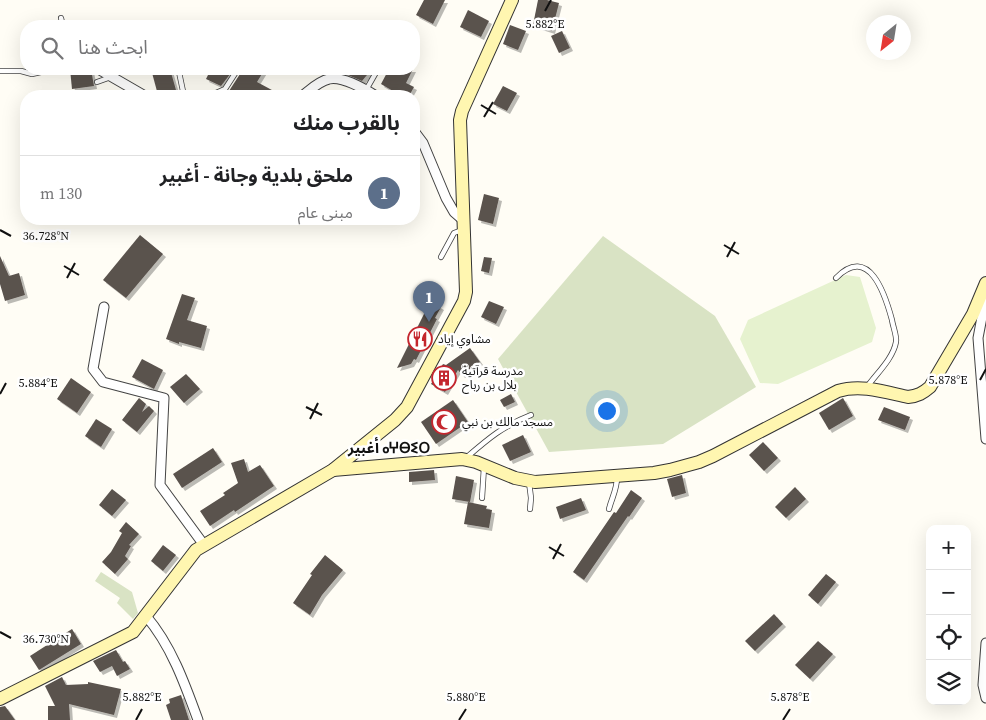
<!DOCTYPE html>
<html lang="ar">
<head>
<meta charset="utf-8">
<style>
	body { margin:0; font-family:"Source Serif 4","Noto Sans Arabic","Noto Sans Tifinagh",serif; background:#f2f2f2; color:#202124; direction:rtl }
	.controls { position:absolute; right:15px; bottom:15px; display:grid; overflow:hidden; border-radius:10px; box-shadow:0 5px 20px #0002 }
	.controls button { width:45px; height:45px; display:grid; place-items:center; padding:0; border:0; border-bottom:1px solid #e0e0e0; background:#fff; color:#202124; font:25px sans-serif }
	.compass { position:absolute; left:866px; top:15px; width:45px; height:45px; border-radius:50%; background:#fff; box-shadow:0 5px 20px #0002; rotate:210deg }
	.you { position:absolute; left:606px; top:410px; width:18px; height:18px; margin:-12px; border:4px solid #fff; border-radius:50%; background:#1a73e8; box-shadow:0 0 0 8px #1a73e833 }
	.badge { display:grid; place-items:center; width:32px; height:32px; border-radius:50%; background:#c4262e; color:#fff; font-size:16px; font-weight:700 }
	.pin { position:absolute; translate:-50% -41px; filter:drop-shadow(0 1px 2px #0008) }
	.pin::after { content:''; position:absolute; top:26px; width:18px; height:15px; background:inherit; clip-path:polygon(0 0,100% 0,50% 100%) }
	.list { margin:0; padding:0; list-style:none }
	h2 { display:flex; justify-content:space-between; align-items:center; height:65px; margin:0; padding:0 20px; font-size:21px }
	h2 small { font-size:16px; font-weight:400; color:#757577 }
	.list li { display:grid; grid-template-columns:32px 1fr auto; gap:15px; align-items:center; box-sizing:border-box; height:70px; padding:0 20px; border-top:1px solid #e0e0e0 }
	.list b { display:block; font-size:19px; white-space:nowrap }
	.list p { margin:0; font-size:16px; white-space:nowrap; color:#757577 }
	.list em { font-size:16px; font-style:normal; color:#757577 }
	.icon { flex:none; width:28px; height:28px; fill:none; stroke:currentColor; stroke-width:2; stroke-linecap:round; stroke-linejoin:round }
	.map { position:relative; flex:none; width:986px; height:720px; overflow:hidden; direction:ltr }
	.search { position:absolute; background:#fff; box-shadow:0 5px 20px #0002; left:20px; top:20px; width:400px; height:55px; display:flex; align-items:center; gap:12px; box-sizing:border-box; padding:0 18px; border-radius:20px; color:#757577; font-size:19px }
	.panel { position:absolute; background:#fff; box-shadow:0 5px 20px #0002; left:20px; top:90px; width:400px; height:135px; border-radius:20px; direction:rtl }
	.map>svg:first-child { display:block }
	.cemetery { fill:#d9e3c4 }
	.pitch { fill:#e6f2cf }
	.building { fill:#5a524d; filter:url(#shadow) }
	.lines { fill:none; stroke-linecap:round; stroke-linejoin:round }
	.lane-casing { stroke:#444; stroke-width:6 }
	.street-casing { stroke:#444; stroke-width:11 }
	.secondary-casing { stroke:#333; stroke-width:14 }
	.lane { stroke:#fff; stroke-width:4.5 }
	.street { stroke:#fff; stroke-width:9 }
	.secondary { stroke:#fff6b0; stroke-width:12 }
	.ticks { fill:none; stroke:#111; stroke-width:2 }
	.labels { text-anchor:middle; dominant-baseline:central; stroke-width:5; stroke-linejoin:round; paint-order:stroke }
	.poi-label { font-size:12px; fill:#111; stroke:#fff; text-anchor:start }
	.quarter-label { font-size:15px; font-weight:bold; fill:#111; stroke:#fff }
	.ticks-label { font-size:12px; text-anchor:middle; fill:#111; stroke:#fff; stroke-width:5; stroke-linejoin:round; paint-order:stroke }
</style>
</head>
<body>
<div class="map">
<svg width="986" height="720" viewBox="0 0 986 720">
	<defs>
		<filter id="shadow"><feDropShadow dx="3" dy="3" stdDeviation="0" flood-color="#0004"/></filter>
	</defs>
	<rect width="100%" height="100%" fill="#fffdf5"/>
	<!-- cemetery -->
	<g class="cemetery">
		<polygon points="603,236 715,316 756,387 663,444 549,452 498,359"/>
		<polygon points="101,572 132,592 138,613 133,619 117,603 120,598 95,581"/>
	</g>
	<!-- pitch -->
	<polygon class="pitch" points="846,275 860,277 876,328 872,342 778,384 760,383 740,339 748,320"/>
	<!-- building -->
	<g class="building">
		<polygon points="424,0 445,0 433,24 416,15"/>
		<polygon points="538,0 547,0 559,3 552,31 533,25"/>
		<polygon points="468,10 489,21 481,37 460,27"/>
		<polygon points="510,25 526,31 518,50 503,44"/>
		<polygon points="562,31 570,48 559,53 551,36"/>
		<polygon points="70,69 91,69 94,86 72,89"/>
		<polygon points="151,69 170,69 176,90 158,95"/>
		<polygon points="211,69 234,69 221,86 206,79"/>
		<polygon points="238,69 265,69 257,82 283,96 227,96 230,91 229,91 240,74"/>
		<polygon points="334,69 372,69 362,81"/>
		<polygon points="389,69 413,69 406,83 414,87 409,96 396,96 391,94 393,91 381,84"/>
		<polygon points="503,86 517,93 507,111 493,104"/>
		<polygon points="484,194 499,198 493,224 478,220"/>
		<polygon points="140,235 163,254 126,298 103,280"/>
		<polygon points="0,256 9,276 19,273 25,295 5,301 0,284"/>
		<polygon points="484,257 492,258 489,273 481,271"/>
		<polygon points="182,294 195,298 187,320 207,326 201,348 179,342 179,344 166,339"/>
		<polygon points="489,301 504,307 496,324 481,317"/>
		<polygon points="432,302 441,307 435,318 437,319 416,360 414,359 411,364 397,368 425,312 427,313"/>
		<polygon points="470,348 480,362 462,375 458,370 445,392 431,384 443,364 446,365"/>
		<polygon points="142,359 163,370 154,389 132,377"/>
		<polygon points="186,374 200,389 184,403 170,387"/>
		<polygon points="71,378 91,392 77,413 57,399"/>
		<polygon points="511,394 515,402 504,407 500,400"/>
		<polygon points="139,398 146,404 142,412 149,406 154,411 137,432 122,420"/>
		<polygon points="843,398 853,416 829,430 819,413"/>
		<polygon points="453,400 468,422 436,444 421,422"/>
		<polygon points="884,407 910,417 905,430 878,420"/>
		<polygon points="96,419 112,429 101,447 85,436"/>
		<polygon points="523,435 531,452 510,461 502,445"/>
		<polygon points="763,442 778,458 764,471 749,455"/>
		<polygon points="213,448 222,462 182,488 173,474"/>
		<polygon points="244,459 248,472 260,465 274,486 235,512 234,510 210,526 200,511 225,495 223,493 238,483 231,463"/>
		<polygon points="434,470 435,480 409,482 409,472"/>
		<polygon points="682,475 686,493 672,497 667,479"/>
		<polygon points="456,476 474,480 470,502 452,499"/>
		<polygon points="795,487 806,499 786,518 775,507"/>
		<polygon points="112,489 126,500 112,516 99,505"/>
		<polygon points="631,490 642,498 629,517 628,516 584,580 573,572 614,512 616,513"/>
		<polygon points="581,498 586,510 560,519 556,507"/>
		<polygon points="468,502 487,506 486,509 492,510 489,528 464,524"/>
		<polygon points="126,522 139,534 129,545 131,546 125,556 128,559 115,574 102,562 111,552 122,533 119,531"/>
		<polygon points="163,545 176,555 163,571 151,561"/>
		<polygon points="325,555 343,570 322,595 310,615 293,603 312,575 310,574"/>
		<polygon points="826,574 836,582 818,604 808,595"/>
		<polygon points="774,614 783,624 755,651 745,641"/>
		<polygon points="72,629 81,644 39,670 30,656"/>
		<polygon points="818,641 833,654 810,679 795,665"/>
		<polygon points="116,650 123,662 125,661 130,669 117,676 112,666 100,672 93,661"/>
		<polygon points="62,677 66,685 88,684 88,682 121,689 114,715 69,704 70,720 48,720 48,706 55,706 45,686"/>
		<polygon points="181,695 189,720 171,720 166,705 170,703 169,699"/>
		<polygon points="5,706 15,720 0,720 0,707"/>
	</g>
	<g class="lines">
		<!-- lane casing -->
		<g class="lane-casing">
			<g id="lane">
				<polyline points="61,18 63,26"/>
				<polyline points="0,71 21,71 32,74 54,69"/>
				<polyline points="179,72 184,96"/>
				<polyline points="97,82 111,77"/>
				<polyline points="366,90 378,69"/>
				<polyline points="209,96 225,89 236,72"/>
				<polyline points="441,257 454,233 462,230"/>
				<path d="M836 278C869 244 885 294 892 320 893 327 897 336 896 342 893 359 876 374 867 387"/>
				<path d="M467 457C489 438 503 426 531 415"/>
				<polyline points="529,482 531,498 530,509"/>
				<polyline points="482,498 484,467"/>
				<path d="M609 509C612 497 617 490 617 477"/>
			</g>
		</g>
		<!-- street casing -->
		<g class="street-casing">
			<g id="street">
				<polyline points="100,70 145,96"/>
				<path d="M302 96C310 90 319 81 329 79 342 76 365 89 376 96"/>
				<polyline points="414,131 423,143 446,198 454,212 462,219"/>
				<polyline points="986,296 978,338 986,439"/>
				<polyline points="104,307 93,369 103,382 164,398 160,485 204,545"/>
				<path d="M146 616C171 645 185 684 198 720"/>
				<polyline points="986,643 983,685 986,698"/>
			</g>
		</g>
		<!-- secondary casing -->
		<g class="secondary-casing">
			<g id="secondary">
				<path d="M333 470 462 459 476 462 515 478 535 482 654 473 670 470 699 462 713 456 838 391C861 384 885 392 908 397 918 396 923 393 930 387L973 314 986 283"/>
				<polyline points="0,699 133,632 196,550 333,470 395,420 407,407 464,301 466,292 460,120 462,111 512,0"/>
			</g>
		</g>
		<!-- lane -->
		<use href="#lane" class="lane"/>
		<!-- street -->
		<use href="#street" class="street"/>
		<!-- secondary -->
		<use href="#secondary" class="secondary"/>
	</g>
	<!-- ticks -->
	<path class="ticks" d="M545 11 551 0M481 105 496 114M484 117 493 102M0 230 11 236M724 245 739 254M727 257 735 242M64 266 79 275M67 278 75 263M980 380 986 369M0 394 6 383M306 407 322 415M310 419 318 403M549 547 564 556M553 559 561 544M0 632 11 638M136 720 142 709M459 720 466 709M783 720 790 709"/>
	<!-- icons -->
	<defs>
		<g id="restaurant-ring" transform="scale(1.25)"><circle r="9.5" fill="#fff" stroke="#c4262e" stroke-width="1.5"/><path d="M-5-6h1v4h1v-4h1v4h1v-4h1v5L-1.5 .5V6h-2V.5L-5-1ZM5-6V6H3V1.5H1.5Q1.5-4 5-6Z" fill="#c4262e"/></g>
		<g id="building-ring" transform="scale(1.25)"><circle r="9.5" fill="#fff" stroke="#c4262e" stroke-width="1.5"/><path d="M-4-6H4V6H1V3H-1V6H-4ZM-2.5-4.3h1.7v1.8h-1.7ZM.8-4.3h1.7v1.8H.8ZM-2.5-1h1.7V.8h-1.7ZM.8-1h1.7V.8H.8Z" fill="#c4262e"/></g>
		<g id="mosque-ring" transform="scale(1.25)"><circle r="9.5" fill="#fff" stroke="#c4262e" stroke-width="1.5"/><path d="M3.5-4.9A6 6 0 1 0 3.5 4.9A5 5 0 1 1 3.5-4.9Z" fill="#c4262e"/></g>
	</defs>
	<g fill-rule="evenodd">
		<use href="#restaurant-ring" x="420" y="339"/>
		<use href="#building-ring" x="444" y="378"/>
		<use href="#mosque-ring" x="444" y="422"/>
	</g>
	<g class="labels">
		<!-- poi labels -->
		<g class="poi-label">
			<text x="438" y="339">مشاوي إياد</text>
			<text x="462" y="371">مدرسة قرآتية<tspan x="462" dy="14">بلال بن رباح</tspan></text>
			<text x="462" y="422">مسجد مالك بن نبي</text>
		</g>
		<!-- quarter labels -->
		<g class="quarter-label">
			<text x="389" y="447">أغبير ⴰⵖⴱⵉⵔ</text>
		</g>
	</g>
	<g class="ticks-label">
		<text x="545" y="28">5.882°E</text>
		<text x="46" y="240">36.728°N</text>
		<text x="948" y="384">5.878°E</text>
		<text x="38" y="387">5.884°E</text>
		<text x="46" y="643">36.730°N</text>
		<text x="142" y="701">5.882°E</text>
		<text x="466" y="701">5.880°E</text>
		<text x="790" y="701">5.878°E</text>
	</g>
</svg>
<div class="controls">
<button>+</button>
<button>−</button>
<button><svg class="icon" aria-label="locate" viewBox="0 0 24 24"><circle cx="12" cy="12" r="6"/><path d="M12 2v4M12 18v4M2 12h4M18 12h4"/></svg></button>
<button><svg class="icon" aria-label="layers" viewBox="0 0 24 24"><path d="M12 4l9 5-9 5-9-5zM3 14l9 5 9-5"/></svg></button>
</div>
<svg class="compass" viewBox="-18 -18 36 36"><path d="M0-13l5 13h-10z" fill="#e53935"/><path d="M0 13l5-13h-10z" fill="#757577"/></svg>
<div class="you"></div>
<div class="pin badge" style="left:429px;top:322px;background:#5c6f8a">1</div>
<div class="search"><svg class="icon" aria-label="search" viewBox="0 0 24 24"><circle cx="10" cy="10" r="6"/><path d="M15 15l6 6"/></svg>ابحث هنا</div>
<section class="panel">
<h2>بالقرب منك<small></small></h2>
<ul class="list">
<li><span class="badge" style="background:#5c6f8a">1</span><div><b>ملحق بلدية وجانة - أغبير</b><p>مبنى عام</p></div><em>130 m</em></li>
</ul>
</section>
</div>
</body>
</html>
